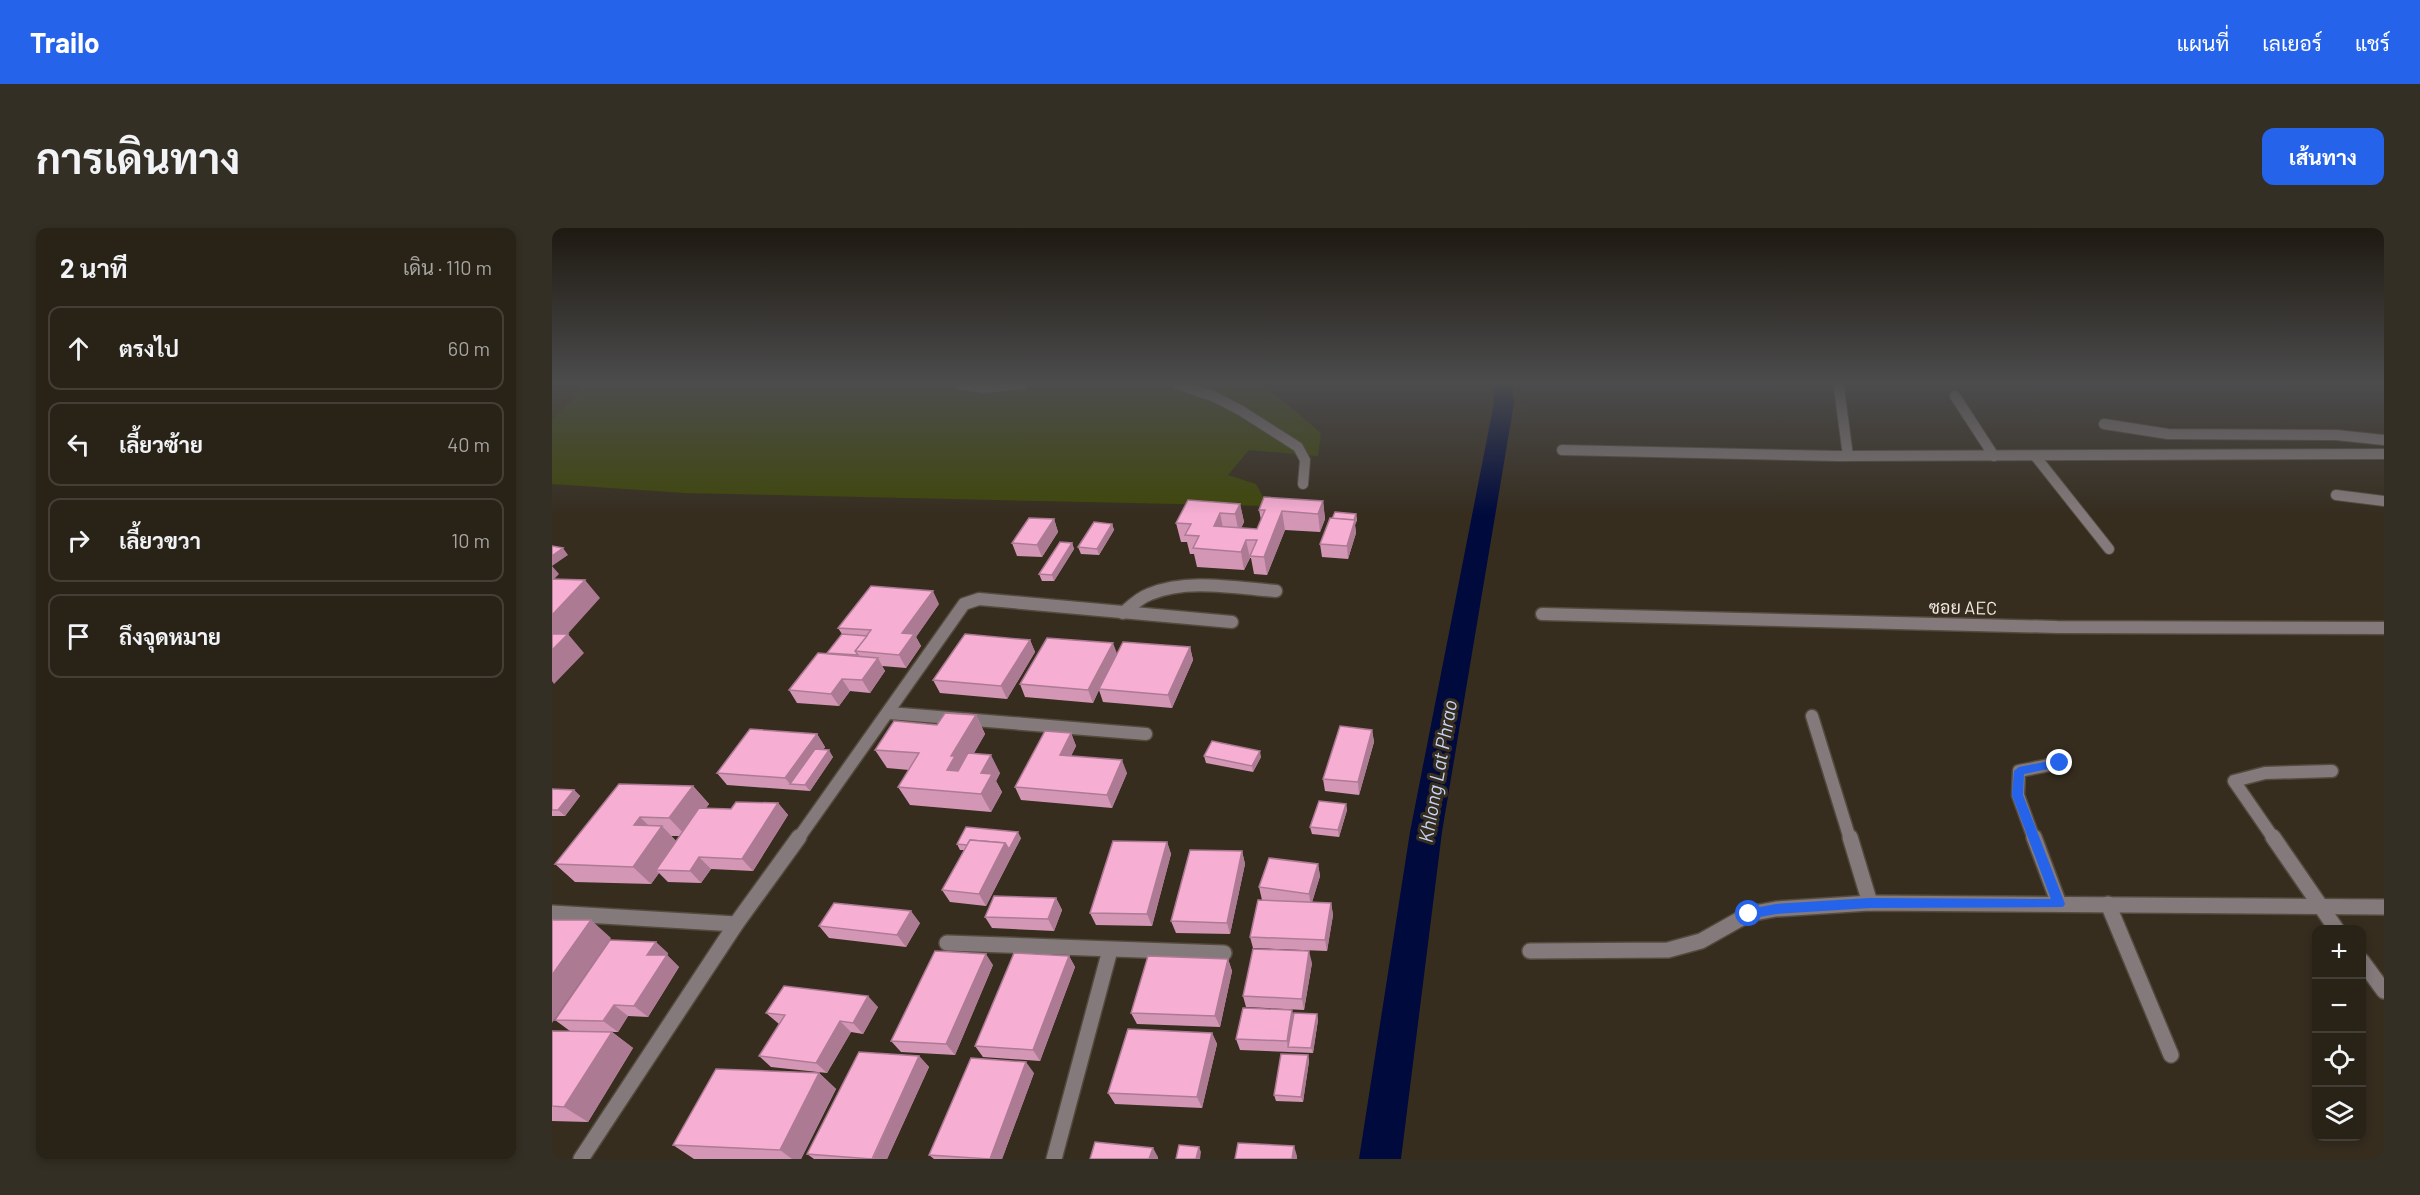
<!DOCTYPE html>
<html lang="th">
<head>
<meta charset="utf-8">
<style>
	body { margin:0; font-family:Barlow,Sarabun,sans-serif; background:#342f24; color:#f1f3f6 }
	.controls { position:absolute; right:18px; bottom:18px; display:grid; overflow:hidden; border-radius:12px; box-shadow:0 3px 9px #0003 }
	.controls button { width:54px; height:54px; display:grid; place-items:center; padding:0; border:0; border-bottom:2px solid #443f36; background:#282217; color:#f1f3f6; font:30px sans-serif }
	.stop { position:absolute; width:18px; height:18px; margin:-14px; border:4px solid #2563eb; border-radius:50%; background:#fff }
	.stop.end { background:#2563eb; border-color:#fff; box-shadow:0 2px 6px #0008 }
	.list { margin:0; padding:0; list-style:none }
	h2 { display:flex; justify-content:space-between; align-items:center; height:78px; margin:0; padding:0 24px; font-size:26px }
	h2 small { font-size:20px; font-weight:400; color:#a5a4a1 }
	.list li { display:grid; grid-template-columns:39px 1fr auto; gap:18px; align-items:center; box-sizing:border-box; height:84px; margin:0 12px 12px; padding:0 12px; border:2px solid #443f36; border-radius:12px }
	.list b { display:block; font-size:22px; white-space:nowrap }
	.list em { font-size:20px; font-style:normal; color:#a5a4a1 }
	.icon { flex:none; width:33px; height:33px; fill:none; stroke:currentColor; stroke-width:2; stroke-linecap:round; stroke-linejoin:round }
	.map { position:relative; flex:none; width:1832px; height:931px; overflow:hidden; border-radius:12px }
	header { display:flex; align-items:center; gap:36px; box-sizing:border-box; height:84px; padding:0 30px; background:#2563eb; color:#fff }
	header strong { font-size:28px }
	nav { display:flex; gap:33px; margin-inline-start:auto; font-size:21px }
	.intro { display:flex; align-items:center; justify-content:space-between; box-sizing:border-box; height:144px; padding:0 36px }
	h1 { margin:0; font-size:42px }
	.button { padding:15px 27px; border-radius:12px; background:#2563eb; color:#fff; font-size:21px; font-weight:700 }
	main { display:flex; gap:36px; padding:0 36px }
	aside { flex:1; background:#282217; border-radius:12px; box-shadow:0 3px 9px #0003 }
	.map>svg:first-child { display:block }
	.green { fill:#3f470a }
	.sand { fill:#3e3615 }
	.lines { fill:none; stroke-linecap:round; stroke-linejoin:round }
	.canal { fill:#000a3c; fill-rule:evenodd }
	.service-casing { stroke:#544b3e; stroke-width:12 }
	.minor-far2-casing { stroke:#544b3e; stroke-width:12 }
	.minor-far1-casing { stroke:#544b3e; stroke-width:15 }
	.minor-casing { stroke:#544b3e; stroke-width:18 }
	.service { stroke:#847a7b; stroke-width:10 }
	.minor-far2 { stroke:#847a7b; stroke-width:10 }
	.minor-far1 { stroke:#847a7b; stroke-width:12 }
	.minor { stroke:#847a7b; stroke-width:15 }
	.wall { fill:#d496b5; fill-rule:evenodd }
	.shaded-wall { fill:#ad7a94 }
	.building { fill:#f7aed3; stroke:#ad7a94; stroke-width:1.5 }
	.route { fill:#2563eb }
	.labels { text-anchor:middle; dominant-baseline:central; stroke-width:6; stroke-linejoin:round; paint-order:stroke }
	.street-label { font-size:18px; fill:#f0eae2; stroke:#362d1f }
	.water-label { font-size:20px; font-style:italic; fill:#c4d5f7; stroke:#362d1f }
</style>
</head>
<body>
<header>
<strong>Trailo</strong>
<nav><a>แผนที่</a><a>เลเยอร์</a><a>แชร์</a></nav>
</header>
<div class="intro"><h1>การเดินทาง</h1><a class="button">เส้นทาง</a></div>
<main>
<aside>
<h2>2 นาที<small>เดิน · 110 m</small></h2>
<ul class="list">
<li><svg class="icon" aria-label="ahead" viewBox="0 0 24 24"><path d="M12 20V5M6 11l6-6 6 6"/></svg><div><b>ตรงไป</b></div><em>60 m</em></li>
<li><svg class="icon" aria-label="left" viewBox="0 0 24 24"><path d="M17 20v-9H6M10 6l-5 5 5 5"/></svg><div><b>เลี้ยวซ้าย</b></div><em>40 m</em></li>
<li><svg class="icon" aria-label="right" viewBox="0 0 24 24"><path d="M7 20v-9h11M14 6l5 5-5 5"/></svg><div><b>เลี้ยวขวา</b></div><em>10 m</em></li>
<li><svg class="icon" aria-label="arrive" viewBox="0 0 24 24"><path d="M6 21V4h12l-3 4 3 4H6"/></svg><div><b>ถึงจุดหมาย</b></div></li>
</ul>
</aside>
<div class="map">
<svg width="1832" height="931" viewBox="0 0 1832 931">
	<rect width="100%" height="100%" fill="#362d1f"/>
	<!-- green -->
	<polygon class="green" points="28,156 711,156 769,205 766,228 697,222 676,247 704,256 716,278 132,265 0,256 0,189 25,167"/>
	<!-- sand -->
	<polygon class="sand" points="0,156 28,156 25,167 0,192"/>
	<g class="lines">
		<!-- canal -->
		<polygon class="canal" points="940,156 960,156 962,175 890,604 849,931 807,931 858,604 942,175"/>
		<!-- service casing -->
		<g class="service-casing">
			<g id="service">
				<polyline points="1403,168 1442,228"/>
				<polyline points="1552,196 1616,206 1784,207 1832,212"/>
			</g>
		</g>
		<!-- minor-far2 casing -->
		<g class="minor-far2-casing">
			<g id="minor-far2">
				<polyline points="408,156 431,160 471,156"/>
				<polyline points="625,156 663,169 688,182 746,219 753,232 751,256"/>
				<polyline points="1287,160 1296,228"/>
				<polyline points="1010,222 1285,228 1832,226"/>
				<polyline points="1484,229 1557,321"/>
				<polyline points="1784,267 1832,273"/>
			</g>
		</g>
		<!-- minor-far1 casing -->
		<g class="minor-far1-casing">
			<g id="minor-far1">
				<path d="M571 385C579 378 587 370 598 366 635 350 685 360 724 363"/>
				<polyline points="990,386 1505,399 1832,400"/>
				<polyline points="337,485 594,506"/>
				<polyline points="1260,488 1298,611"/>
				<polyline points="246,611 412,376 427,371 680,394"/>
				<polyline points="1482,611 1466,567 1467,543 1508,535"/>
				<polyline points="1722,611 1682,553 1713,545 1780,543"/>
			</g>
		</g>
		<!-- minor casing -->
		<g class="minor-casing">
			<g id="minor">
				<polyline points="1298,609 1318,675"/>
				<polyline points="1482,609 1507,676"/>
				<polyline points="1721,609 1785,702"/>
				<polyline points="1556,676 1619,827"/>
				<polyline points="0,685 184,696"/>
				<polyline points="395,715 672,725"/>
				<polyline points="978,723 1116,722 1149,713 1197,686 1224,681 1318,675 1832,679"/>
				<polyline points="1810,733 1832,763"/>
				<polyline points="29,931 184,696 247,609"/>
				<polyline points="502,931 558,722"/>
			</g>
		</g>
		<!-- service -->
		<use href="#service" class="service"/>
		<!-- minor-far2 -->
		<use href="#minor-far2" class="minor-far2"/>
		<!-- minor-far1 -->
		<use href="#minor-far1" class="minor-far1"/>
		<!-- minor -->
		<use href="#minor" class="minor"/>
	</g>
	<!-- wall -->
	<g class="wall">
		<polygon points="771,273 773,291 768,304 733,302 715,347 702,346 699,330 698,330 692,342 645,339 642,326 638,326 635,314 629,314 624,295 688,276 692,294 689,300 705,301 709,292 707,282"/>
		<polygon points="804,286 805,292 803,297 804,305 796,331 770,329 768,316 780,291"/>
		<polygon points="502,291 506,304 490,329 465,328 460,315"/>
		<polygon points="560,296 562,302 547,327 529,326 526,319"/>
		<polygon points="520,315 522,321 502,353 490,353 487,346"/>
		<polygon points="387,376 364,409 369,418 354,440 330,438 333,443 318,465 298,463 287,478 245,475 237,462 276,426 275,425 290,406 286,400"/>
		<polygon points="478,412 483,424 455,471 388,465 381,452"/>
		<polygon points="638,419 641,432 620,480 551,474 547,462 541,475 473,469 468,456 565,426"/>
		<polygon points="424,487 433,506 422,525 448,545 444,553 450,564 439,584 358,577 346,559 357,542 335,540 323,522 385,497"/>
		<polygon points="820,502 822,514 807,567 773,563 771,551"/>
		<polygon points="519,505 524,518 519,528 575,545 560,580 469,572 463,559"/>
		<polygon points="265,506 273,519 271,522 281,529 258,563 175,557 165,545"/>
		<polygon points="652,528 709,529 701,544 654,535"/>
		<path d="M141 558 157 576 153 581H179L226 575 236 587 201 643 159 641 149 655 116 654 107 645 99 656 23 654 3 636ZM119 608H128L124 613Z"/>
		<polygon points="0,561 22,562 28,568 13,588 0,588"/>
		<polygon points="794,576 795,582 787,609 760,606 758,599"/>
		<polygon points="469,610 434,678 398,674 390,662 412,622 408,622 405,616"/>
		<polygon points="615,614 619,626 600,698 544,697 538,685"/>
		<polygon points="690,623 693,636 678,706 624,705 619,693"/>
		<polygon points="766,636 768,648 760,674 779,675 781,687 775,723 701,720 698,709 710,672 707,659"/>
		<polygon points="504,670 510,682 502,703 440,700 433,689"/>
		<polygon points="368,695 354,719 277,710 267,698"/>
		<polygon points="116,725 115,727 127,739 96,789 76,788 66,804 60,804 81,820 36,894 0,893 0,803 18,803 3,792"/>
		<polygon points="517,728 523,739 488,833 431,829 423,818"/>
		<polygon points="676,731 680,743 668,799 585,796 579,785"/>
		<polygon points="760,735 752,782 694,779 691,768"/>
		<polygon points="441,737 403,827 349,824 339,813"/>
		<polygon points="326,779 311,806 299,804 275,845 219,839 207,828 227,796 214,785"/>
		<polygon points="765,786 766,792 761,825 688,822 684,811"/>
		<polygon points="660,805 665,816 650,880 563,876 556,865"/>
		<polygon points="756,827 757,833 751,874 724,873 722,867"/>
		<polygon points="367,828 377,839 335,931 262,931 255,926"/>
		<polygon points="267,845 284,861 249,931 142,931 121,917"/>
		<polygon points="482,845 450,931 382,931 377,927"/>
	</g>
	<!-- shaded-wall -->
	<g class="shaded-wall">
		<polygon points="771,273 773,291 768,304 766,286"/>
		<polygon points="688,276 692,294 687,305 683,286"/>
		<polygon points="730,283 733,302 715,347 712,329"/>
		<polygon points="668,285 672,304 662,298"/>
		<polygon points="804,286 805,292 803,297 804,305 796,331 795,318"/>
		<polygon points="502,291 506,304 490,329 485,317"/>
		<polygon points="560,296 562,302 547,327 545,321"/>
		<polygon points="694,312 698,330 692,342 689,324"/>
		<polygon points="520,315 522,321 502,353 500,347"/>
		<polygon points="11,320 16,327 0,338 7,346 0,353 0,328"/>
		<polygon points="33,352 48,370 12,410 16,406 32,425 2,456 0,453 0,387"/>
		<polygon points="381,363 387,376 364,409 369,418 354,440 347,427 350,405"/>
		<polygon points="478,412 483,424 455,471 449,458"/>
		<polygon points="561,415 566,428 547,461 547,462 541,475 536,462"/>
		<polygon points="638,419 641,432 620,480 616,467"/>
		<polygon points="326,430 333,443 318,465 310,452"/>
		<polygon points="290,451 298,463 287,478 279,466"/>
		<polygon points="424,487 433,506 411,544 395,542 399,528"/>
		<polygon points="820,502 822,514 807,567 806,554"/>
		<polygon points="519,505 524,518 513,540 508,527"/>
		<polygon points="265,506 273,519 247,557 238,556 233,550"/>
		<polygon points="277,522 281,529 258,563 253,557"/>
		<polygon points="708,523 709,529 701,544 700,538"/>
		<polygon points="439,527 448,545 444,553 450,564 439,584 429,566 429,545"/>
		<polygon points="570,532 575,545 560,580 555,567"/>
		<polygon points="141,558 157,576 134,608 117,590"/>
		<polygon points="22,562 28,568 13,588 6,582"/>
		<polygon points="226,575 236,587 201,643 190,631"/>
		<polygon points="794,576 795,582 787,609 786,602"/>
		<polygon points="88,589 105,606 110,598 127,616 104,642 107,645 99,656 81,639 82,597"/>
		<polygon points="466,604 469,610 434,678 427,666 453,615"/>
		<polygon points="615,614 619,626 600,698 595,686"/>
		<polygon points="690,623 693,636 678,706 675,695"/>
		<polygon points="147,629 159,641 149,655 138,643"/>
		<polygon points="766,636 768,648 759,678 757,666"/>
		<polygon points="504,670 510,682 502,703 496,691"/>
		<polygon points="779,675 781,687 775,723 773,712"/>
		<polygon points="359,683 368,695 354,719 345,707"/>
		<polygon points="39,692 59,710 0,795 0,747"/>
		<polygon points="104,714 116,725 115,727 127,739 96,789 82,778 95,727"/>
		<polygon points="757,723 760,735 752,782 750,771"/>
		<polygon points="434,726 441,737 403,827 394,816"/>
		<polygon points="517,728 523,739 488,833 481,822"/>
		<polygon points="676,731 680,743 668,799 663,788"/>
		<polygon points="316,768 326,779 311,806 301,795"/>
		<polygon points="62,777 76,788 66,804 51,793"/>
		<polygon points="740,782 743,793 736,819 735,813"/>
		<polygon points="765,786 766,792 761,825 759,820"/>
		<polygon points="288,793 299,804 275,845 264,835"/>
		<polygon points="60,804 81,820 36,894 12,879"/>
		<polygon points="660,805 665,816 650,880 645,869"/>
		<polygon points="756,827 757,833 751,874 749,869"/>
		<polygon points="367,828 377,839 335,931 321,931"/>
		<polygon points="474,834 482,845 450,931 438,931"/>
		<polygon points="267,845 284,861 249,931 240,931 228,922"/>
		<polygon points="742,918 745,928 745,931 740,931"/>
		<polygon points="647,919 649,924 648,931 644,931"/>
		<polygon points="601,920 606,929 606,931 597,931"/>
	</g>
	<!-- building -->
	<g class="building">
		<polygon points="712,269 771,273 766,286 730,283 712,329 698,328 705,312 694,312 689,324 641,320 647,308 633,307 639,296 624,295 636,272 688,276 683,286 668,285 662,298 705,301 713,282 707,282"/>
		<polygon points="783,284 804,286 802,292 780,291"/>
		<polygon points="477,290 502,291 485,317 460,315"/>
		<polygon points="778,290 803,292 795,318 768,316"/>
		<polygon points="542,294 560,296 545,321 526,319"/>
		<polygon points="508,314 520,315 500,347 487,346"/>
		<polygon points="0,318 11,320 0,328"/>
		<polygon points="0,351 33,352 0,387"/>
		<polygon points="319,358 381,363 350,405 362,406 347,427 303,423 319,402 286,400"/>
		<polygon points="0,406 16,406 0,422"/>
		<polygon points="290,406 315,408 303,423 306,427 275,425"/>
		<polygon points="413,406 478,412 449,458 381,452"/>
		<polygon points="495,410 561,415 536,462 468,456"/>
		<polygon points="571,414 638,419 616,467 547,461"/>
		<polygon points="266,425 326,430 310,452 290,451 279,466 237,462"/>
		<polygon points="393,485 424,487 399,528 403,528 395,542 406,543 416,525 439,527 429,545 440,546 429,566 346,559 367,525 323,522 342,493 385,497"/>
		<polygon points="788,498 820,502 806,554 771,551"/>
		<polygon points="198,501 265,506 233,550 165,545"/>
		<polygon points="493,503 519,505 508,527 570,532 555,567 463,559"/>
		<polygon points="660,513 708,523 700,538 652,528"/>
		<polygon points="263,521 277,522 253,557 238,556"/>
		<polygon points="67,556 141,558 117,590 88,589 82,597 110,598 81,639 3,636"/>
		<polygon points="0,561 22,562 6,582 0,582"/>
		<polygon points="767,573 794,576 786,602 758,599"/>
		<polygon points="184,574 226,575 190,631 147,629 138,643 104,642 147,580 179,581"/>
		<polygon points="414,599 466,604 457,621 453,615 418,612 415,617 405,616"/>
		<polygon points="418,612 453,615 427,666 390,662"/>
		<polygon points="561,613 615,614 595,686 538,685"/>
		<polygon points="638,622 690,623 675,695 619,693"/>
		<polygon points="717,630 766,636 757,666 707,659"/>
		<polygon points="442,668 504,670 496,691 433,689"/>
		<polygon points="706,672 779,675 773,712 698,709"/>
		<polygon points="282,675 359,683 345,707 267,698"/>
		<polygon points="0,692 39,692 0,747"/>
		<polygon points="58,712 104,714 95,727 115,727 82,778 62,777 51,793 3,792"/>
		<polygon points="701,721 757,723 750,771 691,768"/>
		<polygon points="383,723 434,726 394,816 339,813"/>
		<polygon points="462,725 517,728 481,822 423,818"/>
		<polygon points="596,728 676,731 663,788 579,785"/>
		<polygon points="232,758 316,768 301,795 288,793 264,835 207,828 233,787 214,785"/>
		<polygon points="691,780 740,782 735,813 684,811"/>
		<polygon points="742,785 765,786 759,820 736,819"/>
		<polygon points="576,801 660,805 645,869 556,865"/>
		<polygon points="0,803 60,804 12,879 0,878"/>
		<polygon points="307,824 367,828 320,931 255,926"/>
		<polygon points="729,826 756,827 749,869 722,867"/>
		<polygon points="419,830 474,834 438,931 377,927"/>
		<polygon points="164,841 267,845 228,922 121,917"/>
		<polygon points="543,914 601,920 597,931 538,931"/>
		<polygon points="686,915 742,918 740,931 683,931"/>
		<polygon points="627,917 647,919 644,931 624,931"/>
	</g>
	<!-- sky -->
	<linearGradient id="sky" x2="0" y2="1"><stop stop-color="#1e1911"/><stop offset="0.54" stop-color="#4c4c4d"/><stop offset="1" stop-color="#4c4c4d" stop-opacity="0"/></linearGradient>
	<rect width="1832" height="287" fill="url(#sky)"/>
	<!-- route -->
	<polygon class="route" points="1508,531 1511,532 1511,538 1472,546 1471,567 1513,676 1511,679 1318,680 1224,686 1197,691 1192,689 1192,682 1224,676 1318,670 1499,671 1460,567 1462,543 1467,539"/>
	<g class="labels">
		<!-- street labels -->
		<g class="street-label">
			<text transform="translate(1411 379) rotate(1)">ซอย AEC</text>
		</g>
		<!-- water labels -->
		<g class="water-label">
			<text transform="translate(885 543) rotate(-80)">Khlong Lat Phrao</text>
		</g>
	</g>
</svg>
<div class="controls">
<button>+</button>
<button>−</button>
<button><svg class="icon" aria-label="locate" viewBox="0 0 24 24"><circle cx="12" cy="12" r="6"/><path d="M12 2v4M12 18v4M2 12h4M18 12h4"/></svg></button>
<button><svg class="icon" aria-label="layers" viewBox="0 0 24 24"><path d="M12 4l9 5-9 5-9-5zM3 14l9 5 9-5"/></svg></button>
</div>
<div class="stop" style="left:1197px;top:686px"></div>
<div class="stop end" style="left:1508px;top:535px"></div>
</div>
</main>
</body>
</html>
